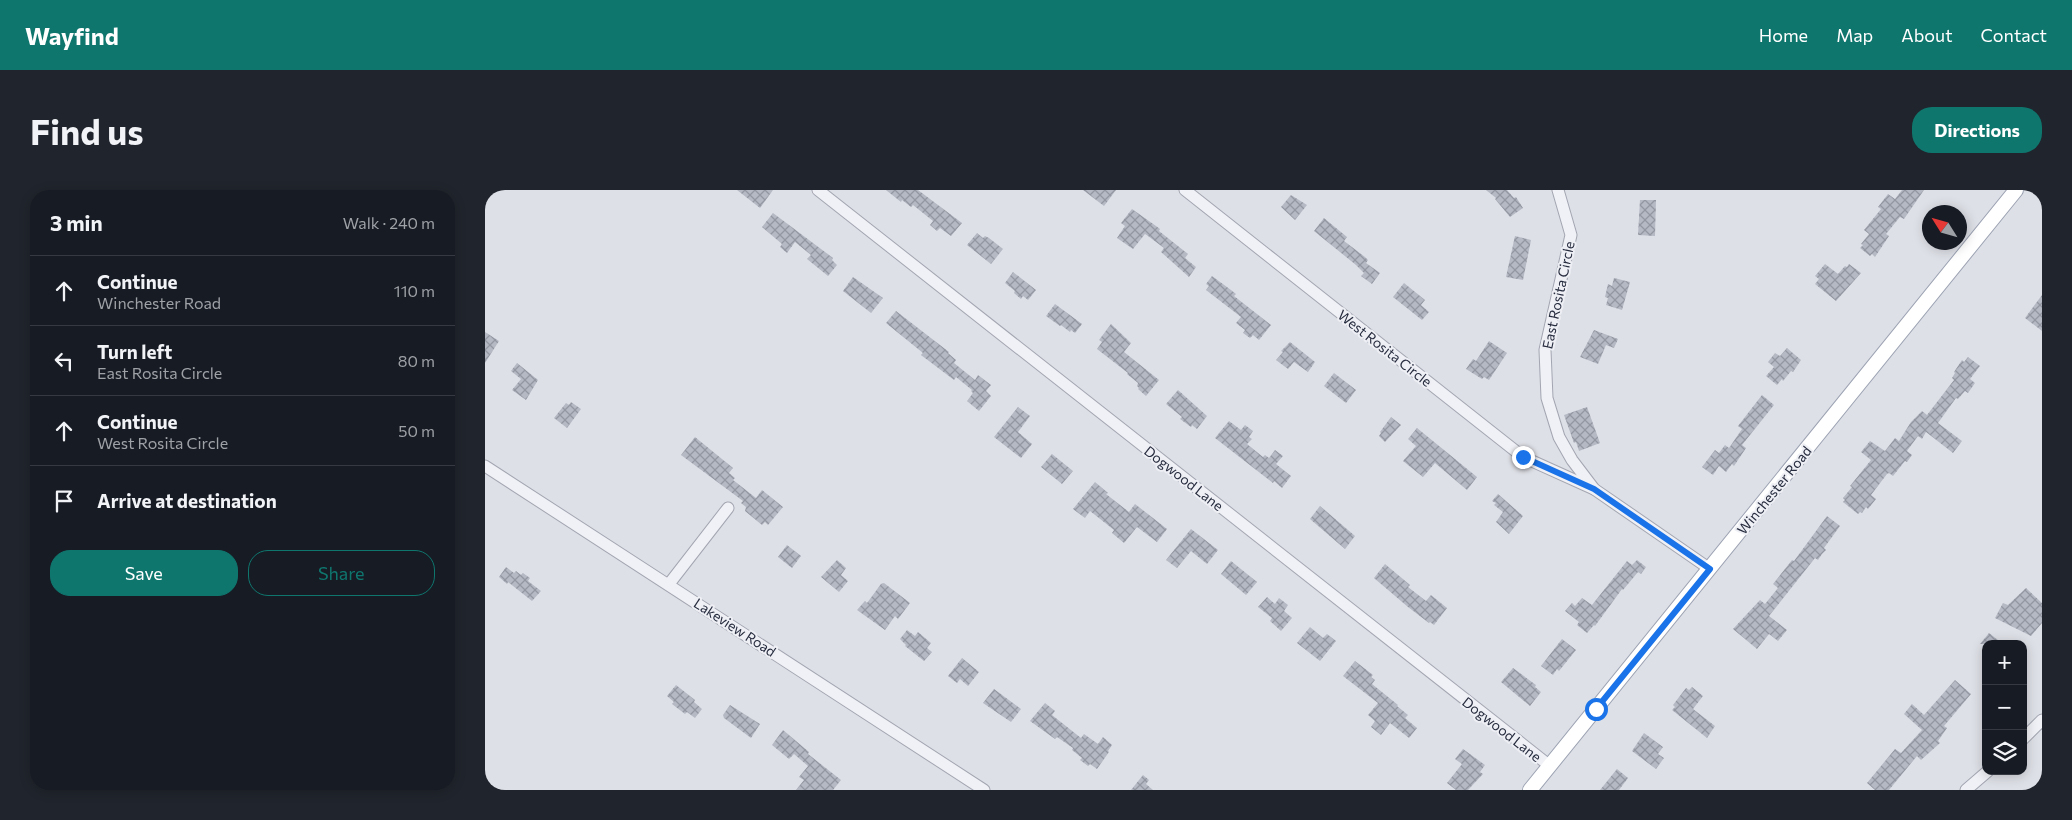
<!DOCTYPE html>
<html lang="en">
<head>
<meta charset="utf-8">
<style>
	body { margin:0; font-family:Commissioner,sans-serif; background:#20242c; color:#f1f3f6 }
	.controls { position:absolute; right:15px; bottom:15px; display:grid; overflow:hidden; border-radius:10px; box-shadow:0 2px 12px #0003 }
	.controls button { width:45px; height:45px; display:grid; place-items:center; padding:0; border:0; border-bottom:1px solid #363941; background:#171b24; color:#f1f3f6; font:25px sans-serif }
	.compass { position:absolute; left:1437px; top:15px; width:45px; height:45px; border-radius:50%; background:#171b24; box-shadow:0 2px 12px #0003; rotate:307deg }
	.stop { position:absolute; width:15px; height:15px; margin:-11px; border:4px solid #1a73e8; border-radius:50%; background:#fff }
	.stop.end { background:#1a73e8; border-color:#fff; box-shadow:0 1px 5px #0008 }
	.list { margin:0; padding:0; list-style:none }
	h2 { display:flex; justify-content:space-between; align-items:center; height:65px; margin:0; padding:0 20px; font-size:21px }
	h2 small { font-size:16px; font-weight:400; color:#9ea1a6 }
	.list li { display:grid; grid-template-columns:32px 1fr auto; gap:15px; align-items:center; box-sizing:border-box; height:70px; padding:0 20px; border-top:1px solid #363941 }
	.list b { display:block; font-size:19px; white-space:nowrap }
	.list p { margin:0; font-size:16px; white-space:nowrap; color:#9ea1a6 }
	.list em { font-size:16px; font-style:normal; color:#9ea1a6 }
	.actions { display:flex; gap:10px; padding:15px 20px }
	.actions a { flex:1; padding:11px 0; border:1px solid #0f766e; border-radius:20px; text-align:center; font-size:18px; color:#0f766e }
	.actions .main { background:#0f766e; color:#fff }
	.icon { flex:none; width:28px; height:28px; fill:none; stroke:currentColor; stroke-width:2; stroke-linecap:round; stroke-linejoin:round }
	.map { position:relative; flex:none; width:1557px; height:600px; overflow:hidden; border-radius:20px }
	header { display:flex; align-items:center; gap:30px; box-sizing:border-box; height:70px; padding:0 25px; background:#0f766e; color:#fff }
	header strong { font-size:24px }
	nav { display:flex; gap:28px; margin-inline-start:auto; font-size:18px }
	.intro { display:flex; align-items:center; justify-content:space-between; box-sizing:border-box; height:120px; padding:0 30px }
	h1 { margin:0; font-size:35px }
	.button { padding:12px 22px; border-radius:20px; background:#0f766e; color:#fff; font-size:18px; font-weight:700 }
	main { display:flex; gap:30px; padding:0 30px }
	aside { flex:1; background:#171b24; border-radius:20px; box-shadow:0 2px 12px #0003 }
	.map>svg:first-child { display:block }
	.building { fill:url(#building-cross-hatch) }
	.lines { fill:none; stroke-linecap:round; stroke-linejoin:round }
	.minor-casing { stroke:#a3a6b1; stroke-width:13 }
	.major-casing { stroke:#9da3b3; stroke-width:16 }
	.minor { stroke:#f0f1f6; stroke-width:11 }
	.major { stroke:#fff; stroke-width:14 }
	.route { stroke:#1a73e8; stroke-width:6 }
	.labels { text-anchor:middle; dominant-baseline:central; stroke-width:4; stroke-linejoin:round; paint-order:stroke }
	.street-label { font-size:14px; fill:#272c3e; stroke:#edeff5 }
</style>
</head>
<body>
<header>
<strong>Wayfind</strong>
<nav><a>Home</a><a>Map</a><a>About</a><a>Contact</a></nav>
</header>
<div class="intro"><h1>Find us</h1><a class="button">Directions</a></div>
<main>
<aside>
<h2>3 min<small>Walk · 240 m</small></h2>
<ul class="list">
<li><svg class="icon" aria-label="ahead" viewBox="0 0 24 24"><path d="M12 20V5M6 11l6-6 6 6"/></svg><div><b>Continue</b><p>Winchester Road</p></div><em>110 m</em></li>
<li><svg class="icon" aria-label="left" viewBox="0 0 24 24"><path d="M17 20v-9H6M10 6l-5 5 5 5"/></svg><div><b>Turn left</b><p>East Rosita Circle</p></div><em>80 m</em></li>
<li><svg class="icon" aria-label="ahead" viewBox="0 0 24 24"><path d="M12 20V5M6 11l6-6 6 6"/></svg><div><b>Continue</b><p>West Rosita Circle</p></div><em>50 m</em></li>
<li><svg class="icon" aria-label="arrive" viewBox="0 0 24 24"><path d="M6 21V4h12l-3 4 3 4H6"/></svg><div><b>Arrive at destination</b></div></li>
</ul>
<div class="actions"><a class="main">Save</a><a>Share</a></div>
</aside>
<div class="map">
<svg width="1557" height="600" viewBox="0 0 1557 600">
	<defs>
		<pattern id="building-cross-hatch" width="8" height="8" patternUnits="userSpaceOnUse" patternTransform="scale(1.25)"><rect width="8" height="8" fill="#b5b9c4"/><path d="M0 0l8 8M0 8l8-8" fill="none" stroke="#9397a1"/></pattern>
	</defs>
	<rect width="100%" height="100%" fill="#dee0e7"/>
	<!-- building -->
	<g class="building">
		<polygon points="252,0 288,0 275,18"/>
		<polygon points="401,0 433,0 477,33 466,46 455,38 452,41 445,35 448,31 428,15 426,17 417,10 416,12"/>
		<polygon points="598,0 631,0 619,16"/>
		<polygon points="1001,0 1022,0 1029,8 1031,7 1038,18 1025,27 1010,9 1011,8"/>
		<polygon points="1417,0 1439,0 1419,29 1415,27 1401,44 1404,46 1390,67 1387,64 1385,66 1375,58 1378,55 1376,54 1384,44 1379,40 1396,19 1393,17 1403,4 1410,9"/>
		<polygon points="806,5 822,15 810,30 796,17"/>
		<polygon points="1155,10 1171,10 1170,46 1153,45"/>
		<polygon points="647,19 671,36 675,39 674,41 703,64 700,68 711,77 704,87 676,62 679,58 663,46 660,44 648,59 632,48 640,36 636,33"/>
		<polygon points="288,23 348,68 347,70 352,75 343,86 322,69 326,65 310,52 302,63 295,57 297,54 277,37"/>
		<polygon points="839,28 862,47 859,51 880,67 883,70 881,73 895,83 887,94 876,86 879,83 871,75 829,41"/>
		<polygon points="492,43 498,48 500,46 504,48 518,59 506,74 482,55"/>
		<polygon points="1030,46 1046,50 1038,90 1021,87"/>
		<polygon points="1340,74 1353,84 1360,76 1362,77 1364,74 1376,83 1351,111 1330,94 1334,89 1330,86"/>
		<polygon points="528,82 551,100 543,110 538,106 536,109 529,103 530,101 520,93"/>
		<polygon points="727,86 746,100 751,104 749,106 786,135 774,150 768,145 765,148 758,143 760,140 751,133 756,127 721,100 724,96 721,94"/>
		<polygon points="368,87 398,108 386,123 358,101"/>
		<polygon points="1129,88 1145,92 1137,120 1121,115 1123,108 1120,107 1123,94 1127,96"/>
		<polygon points="919,93 940,110 936,115 944,122 937,130 908,107"/>
		<polygon points="1557,105 1557,141 1540,128"/>
		<polygon points="570,114 597,134 590,143 586,140 585,142 576,135 575,136 561,126"/>
		<polygon points="411,121 464,162 463,163 471,170 469,173 490,190 493,185 506,195 501,201 506,206 494,221 482,211 488,203 486,201 487,200 471,187 469,190 436,165 438,163 401,133"/>
		<polygon points="626,134 646,153 639,162 674,190 661,206 653,199 654,198 652,196 653,193 642,184 643,183 612,159 617,152 614,150"/>
		<polygon points="1109,140 1133,149 1129,158 1121,155 1113,174 1095,167"/>
		<polygon points="0,142 14,151 0,173"/>
		<polygon points="1004,151 1022,163 1004,190 999,187 997,189 981,179 988,169 991,171"/>
		<polygon points="805,152 830,172 823,182 809,172 803,179 791,170 798,162 796,161"/>
		<polygon points="1302,158 1316,170 1308,182 1306,181 1298,191 1297,189 1292,195 1281,186 1289,177 1283,172 1290,163 1295,166"/>
		<polygon points="1483,167 1495,176 1485,189 1490,193 1483,203 1480,201 1473,209 1471,208 1453,233 1477,251 1468,263 1441,242 1437,249 1433,246 1422,261 1427,265 1422,272 1420,271 1408,286 1404,283 1402,284 1386,305 1391,309 1383,319 1381,317 1377,323 1375,322 1373,324 1358,312 1360,310 1358,308 1367,297 1365,296 1386,270 1376,262 1385,251 1400,261 1410,248 1414,251 1426,232 1437,221 1442,225 1469,190 1467,188 1470,183 1469,182 1477,170 1479,172"/>
		<polygon points="32,173 53,190 41,210 27,200 36,189 26,181"/>
		<polygon points="849,183 871,200 861,213 839,196"/>
		<polygon points="693,200 722,226 712,239 707,235 706,237 695,229 697,227 681,214"/>
		<polygon points="1277,205 1289,215 1257,255 1261,258 1249,276 1247,274 1241,282 1234,276 1228,285 1217,277 1230,260 1234,263 1240,255 1244,258 1257,239 1253,236"/>
		<polygon points="86,212 96,219 82,238 69,228 81,213 84,215"/>
		<polygon points="533,217 545,226 533,242 547,254 536,268 509,247"/>
		<polygon points="1102,217 1115,253 1094,261 1091,252 1089,253 1079,225"/>
		<polygon points="906,227 916,235 900,252 894,246 896,243 895,242"/>
		<polygon points="744,231 756,240 760,235 768,241 764,247 767,249 762,254 778,267 780,265 784,268 790,260 798,266 791,274 806,286 797,298 789,291 788,293 730,248"/>
		<polygon points="932,238 992,287 982,300 950,273 938,287 918,271 931,256 923,249"/>
		<polygon points="210,247 248,278 244,283 250,288 248,290 271,308 277,300 298,317 283,335 280,332 277,335 260,321 261,317 256,313 258,311 196,265"/>
		<polygon points="567,264 588,281 577,294 556,277"/>
		<polygon points="610,292 623,303 621,304 644,322 650,314 682,339 672,352 652,337 639,353 627,343 629,340 605,321 600,328 588,319"/>
		<polygon points="1013,304 1038,326 1024,344 1011,332 1018,322 1009,315 1011,313 1007,311"/>
		<polygon points="835,316 870,346 860,359 825,329"/>
		<polygon points="1342,326 1355,336 1339,358 1341,360 1337,364 1333,370 1330,368 1284,426 1302,440 1293,451 1284,444 1272,459 1248,439 1275,410 1280,414 1293,398 1288,394 1307,370 1309,371"/>
		<polygon points="706,339 733,360 722,374 706,361 692,378 681,370"/>
		<polygon points="302,355 316,366 307,378 293,367"/>
		<polygon points="352,370 361,378 356,385 363,391 354,402 336,387"/>
		<polygon points="1152,370 1161,377 1156,384 1153,382 1138,400 1137,399 1110,436 1109,435 1102,443 1092,435 1094,432 1080,421 1087,413 1090,416 1097,408 1107,415 1142,371 1147,375"/>
		<polygon points="746,371 772,392 761,405 736,384"/>
		<polygon points="900,374 925,395 923,397 941,411 946,405 962,418 949,435 945,432 944,433 923,417 889,388"/>
		<polygon points="21,377 29,383 31,381 36,385 38,383 45,388 43,391 56,401 47,411 23,392 22,394 14,387"/>
		<polygon points="399,393 425,413 413,429 410,426 400,440 372,420 380,411 382,413 396,394"/>
		<polygon points="1541,398 1557,413 1557,433 1546,446 1510,428 1518,413 1523,415"/>
		<polygon points="782,407 790,414 794,408 803,415 799,421 807,428 796,441 785,431 787,428 773,417"/>
		<polygon points="825,437 838,448 842,444 851,451 835,471 812,453"/>
		<polygon points="422,440 430,446 433,442 446,453 442,458 447,462 439,471 420,456 421,455 415,449"/>
		<polygon points="1504,443 1518,454 1495,454"/>
		<polygon points="1077,449 1091,460 1074,481 1072,479 1068,485 1056,476"/>
		<polygon points="477,468 494,482 483,496 475,489 472,493 463,486"/>
		<polygon points="870,471 888,485 886,487 890,490 887,494 913,515 912,516 923,525 920,528 932,538 924,548 905,533 896,545 886,537 890,531 883,525 893,513 858,486"/>
		<polygon points="1028,478 1051,495 1050,497 1056,502 1045,516 1016,492"/>
		<polygon points="1470,490 1486,504 1459,536 1462,538 1453,551 1455,553 1436,570 1432,566 1404,600 1390,600 1382,593 1410,559 1416,563 1437,540 1419,524 1427,514 1439,525"/>
		<polygon points="191,495 210,510 209,512 217,519 210,528 202,522 200,524 187,514 189,512 182,506"/>
		<polygon points="1207,497 1218,506 1208,519 1230,536 1222,548 1187,520 1190,517 1188,515 1201,498 1204,500"/>
		<polygon points="509,499 536,519 526,532 498,513"/>
		<polygon points="560,513 570,521 567,525 596,548 599,544 613,554 618,547 627,555 623,561 624,562 612,579 605,574 603,576 595,570 597,568 587,560 588,558 572,547 570,549 545,531"/>
		<polygon points="245,515 275,534 266,548 239,528 238,525"/>
		<polygon points="298,540 324,562 323,564 356,590 348,600 311,600 319,590 314,587 323,576 309,564 304,569 287,555"/>
		<polygon points="1159,543 1178,557 1173,564 1179,568 1171,579 1147,561"/>
		<polygon points="978,559 1000,575 995,582 998,584 983,600 971,600 962,593 977,574 970,569"/>
		<polygon points="1132,579 1143,588 1134,600 1115,600"/>
		<polygon points="658,585 664,590 661,594 668,600 646,600"/>
	</g>
	<g class="lines">
		<!-- minor casing -->
		<g class="minor-casing">
			<g id="minor">
				<polyline points="333,0 1065,576"/>
				<polyline points="700,0 1038,267 1109,299"/>
				<polyline points="1073,0 1086,45 1060,160 1062,208 1074,247 1087,270 1109,299 1225,379"/>
				<polyline points="0,276 499,600"/>
				<polyline points="184,394 243,318"/>
				<polyline points="1538,549 1557,530"/>
				<polyline points="1481,600 1503,581"/>
			</g>
		</g>
		<!-- major casing -->
		<g class="major-casing">
			<polyline id="major" points="1045,600 1531,0"/>
		</g>
		<!-- minor -->
		<use href="#minor" class="minor"/>
		<!-- major -->
		<use href="#major" class="major"/>
	</g>
	<g class="lines">
		<!-- route -->
		<polyline class="route" points="1038,267 1109,299 1225,379 1111,519"/>
	</g>
	<g class="labels">
		<!-- street labels -->
		<g class="street-label">
			<text transform="translate(1073 105) rotate(-78)">East Rosita Circle</text>
			<text transform="translate(900 158) rotate(38)">West Rosita Circle</text>
			<text transform="translate(699 288) rotate(38)">Dogwood Lane</text>
			<text transform="translate(1289 300) rotate(-51)">Winchester Road</text>
			<text transform="translate(250 437) rotate(33)">Lakeview Road</text>
			<text transform="translate(1017 539) rotate(38)">Dogwood Lane</text>
		</g>
	</g>
</svg>
<div class="controls">
<button>+</button>
<button>−</button>
<button><svg class="icon" aria-label="layers" viewBox="0 0 24 24"><path d="M12 4l9 5-9 5-9-5zM3 14l9 5 9-5"/></svg></button>
</div>
<svg class="compass" viewBox="-18 -18 36 36"><path d="M0-13l5 13h-10z" fill="#e53935"/><path d="M0 13l5-13h-10z" fill="#9ea1a6"/></svg>
<div class="stop" style="left:1111px;top:519px"></div>
<div class="stop end" style="left:1038px;top:267px"></div>
</div>
</main>
</body>
</html>
